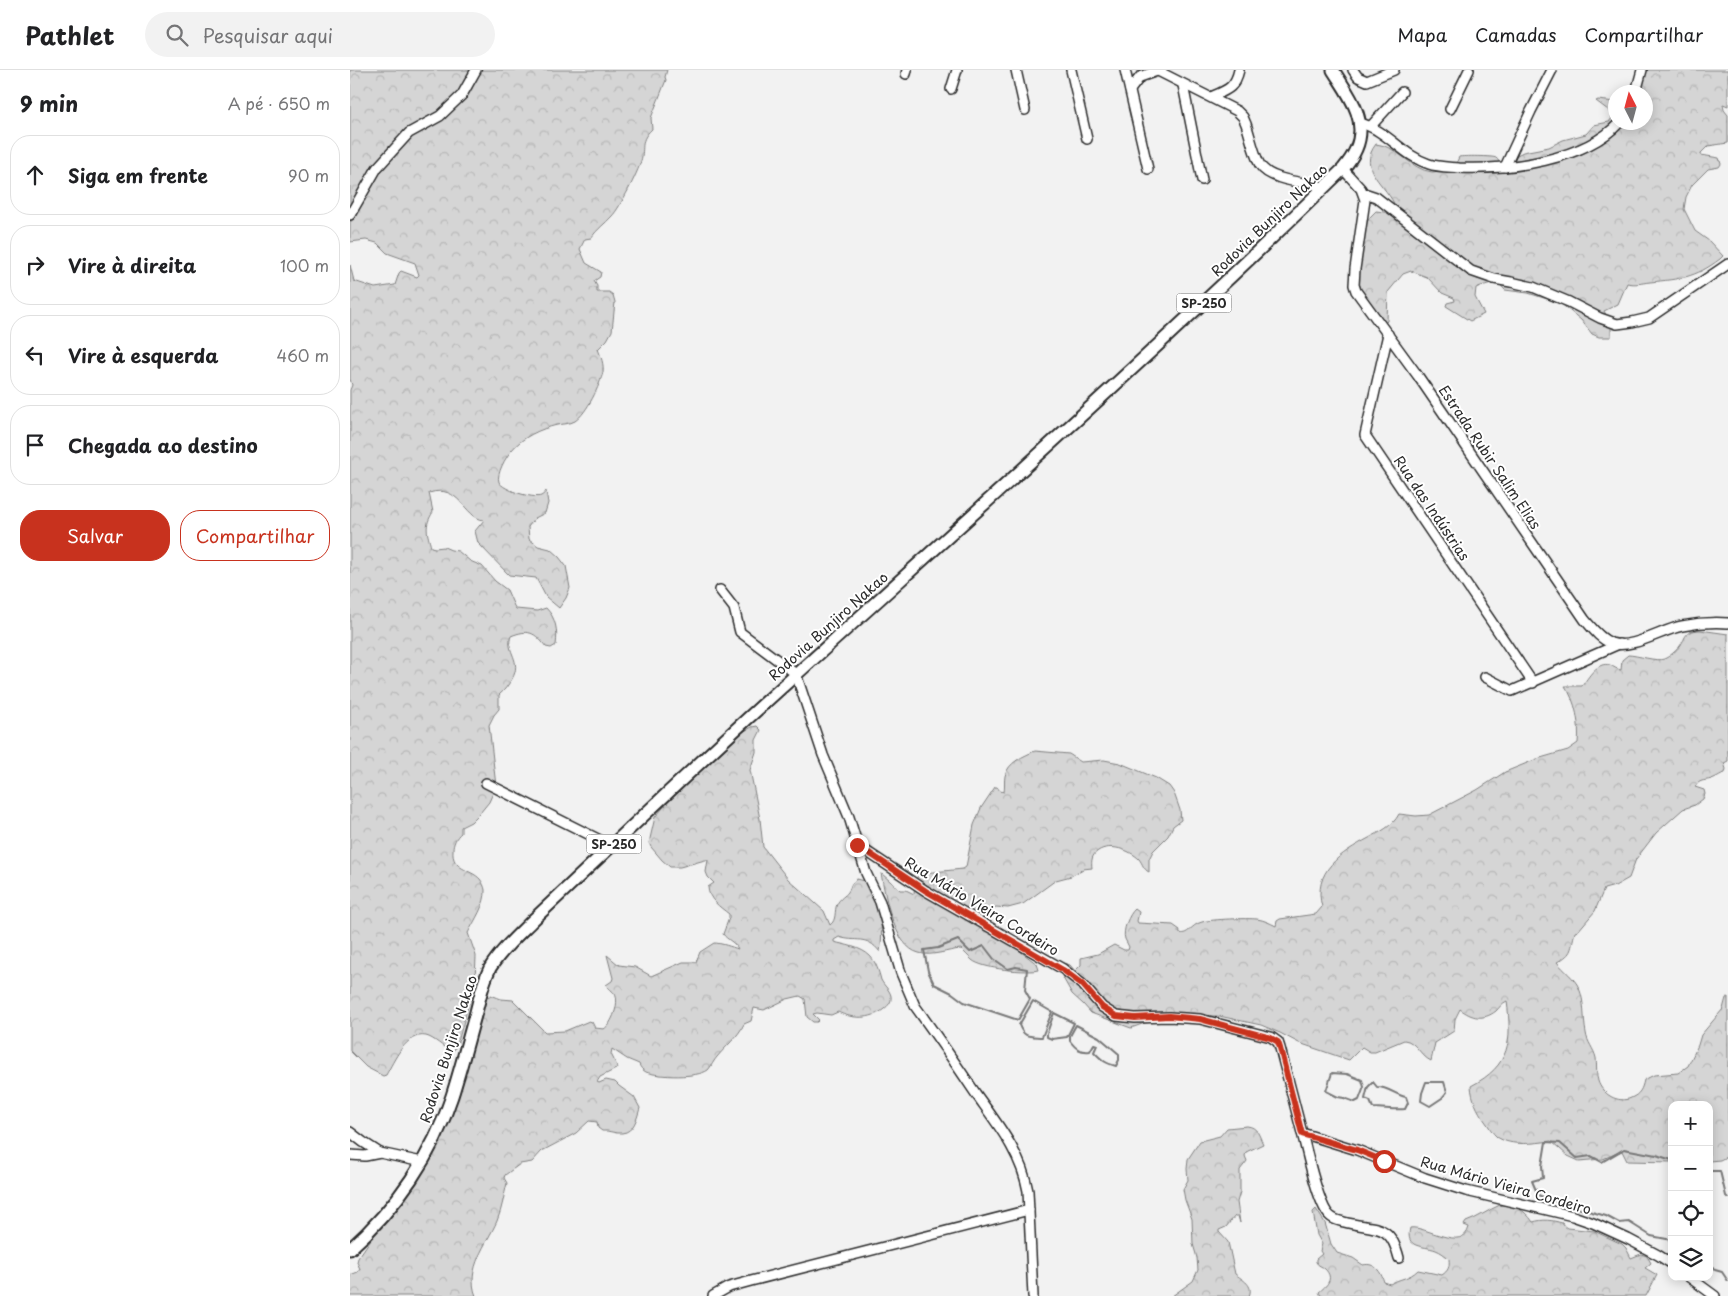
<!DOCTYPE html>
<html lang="pt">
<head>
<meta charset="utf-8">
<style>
	body { margin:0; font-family:"Playpen Sans",sans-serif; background:#f2f2f2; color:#202124 }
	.controls { position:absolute; right:15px; bottom:15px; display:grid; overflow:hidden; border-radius:10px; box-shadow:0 2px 12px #0003 }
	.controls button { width:45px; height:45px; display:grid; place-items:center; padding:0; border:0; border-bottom:1px solid #e0e0e0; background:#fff; color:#202124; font:25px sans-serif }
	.compass { position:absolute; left:1258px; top:15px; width:45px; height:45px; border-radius:50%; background:#fff; box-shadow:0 2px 12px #0003; rotate:354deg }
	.stop { position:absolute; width:15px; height:15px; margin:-11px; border:4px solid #c8321e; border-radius:50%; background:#fff }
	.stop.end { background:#c8321e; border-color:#fff; box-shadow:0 1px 5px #0008 }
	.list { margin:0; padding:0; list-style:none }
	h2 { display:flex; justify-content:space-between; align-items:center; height:65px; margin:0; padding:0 20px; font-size:21px }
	h2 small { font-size:16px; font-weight:400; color:#757577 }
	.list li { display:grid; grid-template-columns:32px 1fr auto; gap:15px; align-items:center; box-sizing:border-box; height:80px; margin:0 10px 10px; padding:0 10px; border:1px solid #e0e0e0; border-radius:20px }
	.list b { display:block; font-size:19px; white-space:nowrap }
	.list em { font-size:16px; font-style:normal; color:#757577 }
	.actions { display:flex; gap:10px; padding:15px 20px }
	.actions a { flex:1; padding:11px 0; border:1px solid #c8321e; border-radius:20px; text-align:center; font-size:18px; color:#c8321e }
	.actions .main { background:#c8321e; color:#fff }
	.icon { flex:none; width:28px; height:28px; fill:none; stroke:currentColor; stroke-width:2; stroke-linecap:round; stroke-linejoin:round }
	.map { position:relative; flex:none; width:1378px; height:1226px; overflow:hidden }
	header { display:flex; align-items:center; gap:30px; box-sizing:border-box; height:70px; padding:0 25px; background:#fff; border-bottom:1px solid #e0e0e0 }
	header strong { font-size:24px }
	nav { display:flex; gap:28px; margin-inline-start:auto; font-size:18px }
	.search { width:350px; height:45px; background:#f2f2f2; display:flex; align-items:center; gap:12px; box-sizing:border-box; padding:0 18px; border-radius:28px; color:#757577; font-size:19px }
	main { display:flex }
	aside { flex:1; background:#fff }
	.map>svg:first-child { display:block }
	.forest { fill:url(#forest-crowns); stroke:#808080 }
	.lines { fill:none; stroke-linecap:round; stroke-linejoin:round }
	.stream { stroke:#787878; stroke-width:2 }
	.minor-casing { stroke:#2b2b2b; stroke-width:12 }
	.major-casing { stroke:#2b2b2b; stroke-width:15 }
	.minor { stroke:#fff; stroke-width:9 }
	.major { stroke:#fff; stroke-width:11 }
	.route { stroke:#c8321e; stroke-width:6 }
	.labels { text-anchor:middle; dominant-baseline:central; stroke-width:4; stroke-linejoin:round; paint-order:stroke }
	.shield { fill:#fff; stroke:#6b6b6b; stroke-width:1 }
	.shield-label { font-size:12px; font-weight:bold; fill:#2b2b2b }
	.street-label { font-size:14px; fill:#2b2b2b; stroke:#fff }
</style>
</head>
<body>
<header>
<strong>Pathlet</strong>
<div class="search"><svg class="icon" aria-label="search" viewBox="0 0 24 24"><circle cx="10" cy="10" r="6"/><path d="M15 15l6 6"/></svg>Pesquisar aqui</div>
<nav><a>Mapa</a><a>Camadas</a><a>Compartilhar</a></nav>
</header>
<main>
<aside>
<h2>9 min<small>A pé · 650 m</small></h2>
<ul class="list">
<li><svg class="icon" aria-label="ahead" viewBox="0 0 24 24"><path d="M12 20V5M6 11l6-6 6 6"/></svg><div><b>Siga em frente</b></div><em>90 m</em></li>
<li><svg class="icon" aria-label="right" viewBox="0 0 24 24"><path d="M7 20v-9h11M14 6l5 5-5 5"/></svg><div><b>Vire à direita</b></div><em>100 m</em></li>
<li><svg class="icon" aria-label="left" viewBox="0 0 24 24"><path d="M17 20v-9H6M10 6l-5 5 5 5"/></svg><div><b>Vire à esquerda</b></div><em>460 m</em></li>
<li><svg class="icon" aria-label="arrive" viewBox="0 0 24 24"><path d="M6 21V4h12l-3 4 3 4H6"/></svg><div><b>Chegada ao destino</b></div></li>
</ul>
<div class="actions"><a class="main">Salvar</a><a>Compartilhar</a></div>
</aside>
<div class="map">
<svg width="1378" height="1226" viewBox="0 0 1378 1226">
	<defs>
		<pattern id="forest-crowns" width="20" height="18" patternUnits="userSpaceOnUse" patternTransform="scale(1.25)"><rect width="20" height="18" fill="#d5d5d5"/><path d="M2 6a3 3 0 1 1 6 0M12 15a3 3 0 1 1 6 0" fill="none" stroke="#b7b7b7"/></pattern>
	</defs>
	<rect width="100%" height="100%" fill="#f2f2f2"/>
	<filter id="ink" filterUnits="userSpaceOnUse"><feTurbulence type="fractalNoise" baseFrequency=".02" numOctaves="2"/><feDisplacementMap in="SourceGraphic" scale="10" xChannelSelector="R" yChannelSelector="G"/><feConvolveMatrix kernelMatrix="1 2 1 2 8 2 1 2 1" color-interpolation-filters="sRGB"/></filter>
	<g filter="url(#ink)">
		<!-- forest -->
		<g class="forest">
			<path d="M0 0H317L315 7 316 10 301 48 302 59C289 71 295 76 291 91 288 102 270 138 262 146 255 154 247 159 241 168L235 169 230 179 236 193 251 202 250 207 244 211 247 216V222H259L263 225 265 232 262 261 257 270 248 279C251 287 254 294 253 302 250 315 237 343 225 351 220 354 212 354 207 355 190 359 172 367 161 381 156 387 146 404 149 412 153 420 183 429 191 426 194 424 195 423 196 421L198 433 195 443 185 448 178 457 179 469 188 476 200 479 209 487 216 496 220 518 216 528 209 538 196 527 186 508 159 505 128 473 125 461 134 450C114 448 110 413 79 423L83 442C74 456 77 462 81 477L85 478 94 477 101 480 108 481 120 491 132 496 145 511 157 520 164 536 166 539 187 541 196 538C206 548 208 561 206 575L201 578 196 577C185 562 178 559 161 566 155 582 173 590 162 609 158 615 155 620 149 625V639L144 645 139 655 146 716 139 732 130 743 121 752 111 757V763C106 767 103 774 103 780 101 800 121 799 130 809 132 811 135 818 135 820 136 834 124 851 118 863L126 886 125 911 108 972 104 980 100 981C93 977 84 968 76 966 56 962 44 991 36 1005L33 1006 16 997 0 981V320L2 315 0 309V195L4 211 25 218 45 215 49 203 51 201 67 207 69 205 65 193 37 183 27 173 16 170 0 172V152C6 148 8 144 7 137H0Z"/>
			<path d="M1293 0H1378V36L1373 34 1374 40 1378 45V73L1358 76 1351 83V85L1369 88 1371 94 1369 97 1358 99 1342 115 1336 127 1334 139 1345 161 1359 171 1373 186 1370 189C1345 208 1330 209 1300 212 1291 213 1286 215 1277 213L1268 234 1254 241 1261 254V267H1249L1242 264 1231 250 1210 233 1178 223 1155 220 1146 210C1137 216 1134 214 1126 218L1125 227 1134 244 1120 251 1096 236 1097 233 1105 231 1104 228 1092 223 1077 207 1061 201 1053 204 1038 222 1037 251 1035 253 1012 225 1007 205 1014 160 1019 148 1026 141 1042 143 1046 138C1037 114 1006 100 1026 74 1048 76 1061 100 1082 102 1089 102 1095 96 1105 96L1109 87C1112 86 1144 86 1146 88 1148 89 1150 94 1151 95L1155 96 1165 86 1173 82 1199 77 1213 70 1236 64 1244 55 1259 52 1262 48V43L1246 31 1248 30 1265 32 1266 52H1296V22H1285Z"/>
			<path d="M1350 560 1378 564V691L1374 693 1376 699 1375 703C1370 704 1369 706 1364 708 1356 712 1350 708 1345 717L1354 720 1355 724 1353 729 1345 735 1333 739 1306 763 1286 789 1279 808 1265 816 1254 819 1245 841 1228 861 1225 862C1220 879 1224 883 1207 892 1214 901 1224 907 1229 918 1235 932 1233 948 1236 963 1237 972 1244 979 1246 988 1247 995 1246 1004 1248 1011 1252 1024 1268 1034 1281 1028 1290 1024 1292 1019 1294 1010L1304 1005 1328 1003 1338 996 1348 975 1351 965 1373 939 1376 928 1378 927V1086L1370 1090 1359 1091V1035H1322V1092L1277 1091 1272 1081 1253 1089 1229 1091 1218 1086 1201 1071C1184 1073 1162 1077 1147 1067 1142 1063 1139 1056 1135 1051 1127 1040 1122 1029 1121 1016 1161 995 1162 971 1157 931 1152 933 1150 937 1146 941 1133 951 1122 948 1110 939L1105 949 1104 961 1085 973 1081 991C1070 986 1066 971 1054 970L1025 982H1020L1012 977 999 990 949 973 930 963 911 955 869 946H848L816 950 795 953 781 958 741 943 733 934 722 924 703 890 720 895 725 901 731 895V888L748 884 764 875 774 880H778L779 877C778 874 776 872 775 869 772 861 779 844 785 839L789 842 787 851 788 853 823 855 830 860 829 863C839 866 840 855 852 852 862 849 897 848 907 849 914 850 920 853 926 856L927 851 930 849 966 844 972 837C962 801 991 783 1019 768 1030 762 1043 756 1049 744L1066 746 1079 745 1127 720 1155 702 1187 689 1218 680 1228 673C1230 655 1226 631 1215 616H1232C1238 608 1247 591 1260 595 1264 597 1266 599 1271 600L1272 590 1278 585C1287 585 1307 592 1314 589 1319 587 1327 580 1330 576 1337 566 1334 561 1350 560Z"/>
			<path d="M407 656 411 660 406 670V682L400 700 410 749 413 777 438 809 474 841 480 855C487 850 484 841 487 834 490 828 495 826 498 822 502 816 499 814 507 809L515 811 519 805C527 832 535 853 530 882 516 864 506 873 489 867L484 870V872C495 875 511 877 520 886 526 892 529 902 531 910 534 916 540 920 541 926 542 932 538 936 534 939 521 950 502 949 488 942L481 945 467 943 463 944 469 950 467 952H463L457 947 455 929 450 926 437 929 414 940 404 938 401 951 394 954C388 967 376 976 367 987 364 990 361 997 358 1000 347 1008 309 1007 296 1002 292 1000 290 997 289 994L277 989 262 979 261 984 268 998 250 1007 247 1012 249 1013 256 1010 265 1012 269 1016 284 1027 290 1038C287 1048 284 1062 272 1063 265 1064 259 1060 252 1061L248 1058 247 1052 239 1051 226 1063 192 1081 182 1092 170 1094 155 1105 154 1108 157 1113C154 1125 152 1139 147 1151 137 1174 115 1199 126 1226H0V1205L8 1202 10 1199 7 1192 8 1188 50 1127 79 1091 88 1075 135 929 141 925 151 929 163 930 195 962 215 961 239 951 242 952 245 958 254 959C262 954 270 933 265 924 263 921 258 918 256 915L262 911 263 908 257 885 269 895 285 897 301 906 333 892H346L350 882 364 873C371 873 382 877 388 879 385 872 377 870 373 864L379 848V844C370 837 358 829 358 817L364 813 358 807 356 802 358 790H355L330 797H320L312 790 301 777 299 773 305 747 337 711 389 664 402 657Z"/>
			<path d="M685 681 719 684 731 692 754 690 770 693 806 708 819 716 824 723 830 740 831 750 823 756 818 766 803 781 799 789V802C793 799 793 794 789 789 780 780 760 773 748 781 742 785 741 790 742 798L733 799 721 806 706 810 673 834 658 838 646 837 634 845 646 857 653 868 687 894 689 900C677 903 632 899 622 890 619 887 615 883 611 879 598 880 582 887 569 883 544 877 535 825 531 803L550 820H556L564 824 565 809 573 803 613 799 616 797 624 755 631 738 645 717H647L650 721 654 722C655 717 654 711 655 706 658 692 674 686 685 681Z"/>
			<path d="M897 1056C908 1057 909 1066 913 1074L896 1082 895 1086 897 1091 890 1100V1122L887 1132 890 1153 888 1146H885L876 1157 869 1160V1162L878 1172 885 1204C893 1210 904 1215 899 1226H822L843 1211 848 1200 847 1188 843 1174 842 1149 835 1130 833 1119 838 1110 837 1099 838 1089 850 1071 870 1066 877 1058Z"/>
			<path d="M1150 1135C1165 1135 1174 1139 1183 1152 1193 1149 1202 1150 1212 1153L1214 1156 1217 1158 1244 1161 1272 1174 1276 1178 1281 1188 1291 1184 1297 1186 1301 1193 1295 1198 1307 1205 1296 1226H971L969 1222C976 1216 985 1209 975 1199 972 1196 968 1196 966 1192V1189L972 1184 970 1181 972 1174 967 1165 963 1142 966 1139 975 1153 981 1174 987 1183 1003 1188 1013 1195C1025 1192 1031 1202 1034 1212L1040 1214C1050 1208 1059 1209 1068 1200L1092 1205C1098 1201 1100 1197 1099 1189 1095 1185 1091 1182 1086 1180 1072 1175 1055 1179 1060 1158 1075 1155 1113 1183 1119 1157L1114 1155 1116 1152C1128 1148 1138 1140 1150 1135Z"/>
		</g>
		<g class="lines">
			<!-- stream -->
			<g class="stream">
				<polygon points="608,870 620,882 634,876 644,889 658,899 666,897 677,899 675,920 680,929 668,950 614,932 602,923 584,914 578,901 574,880 588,878"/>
				<path d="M683 931 702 942 692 967C679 966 674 968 669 955Z"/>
				<polygon points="704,943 724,953 717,967 702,969 697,967 697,963"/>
				<path d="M726 955 749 967 769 984V990L766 996C755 993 753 991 744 982L747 975 744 974 740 981C730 982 726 979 720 971V966Z"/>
				<polygon points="982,1003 997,1004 1012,1010 1014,1017 1009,1030 1005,1032 994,1028 988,1027 976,1021"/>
				<path d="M1023 1012 1027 1017C1038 1017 1046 1025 1056 1027L1058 1033 1055 1039C1044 1040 1034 1038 1023 1038L1020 1031 1015 1029 1018 1017Z"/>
				<polygon points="1076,1012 1094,1012 1097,1022 1092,1028 1080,1036 1071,1031 1072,1023"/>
				<polyline points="1322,1090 1306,1085 1274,1079 1252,1092 1241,1086 1227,1088 1210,1073 1196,1072 1192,1096 1193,1108 1182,1111 1188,1125 1203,1131 1256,1146 1269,1153 1279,1152 1301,1166 1322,1170"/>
				<polyline points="1359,1101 1370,1101 1376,1126 1378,1128"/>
				<polyline points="1359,1192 1365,1200 1372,1202 1378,1211"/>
			</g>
			<!-- minor casing -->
			<g class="minor-casing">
				<g id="minor">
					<polyline points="666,0 675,40"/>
					<polyline points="721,0 737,69"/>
					<polyline points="775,0 798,99"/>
					<path d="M806 0 887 41 893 47 896 54C900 65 904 85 910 95 921 112 957 112 975 117"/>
					<polyline points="1003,0 1008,7 1017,11 1044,0"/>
					<polyline points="556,4 557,0"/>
					<polyline points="833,15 852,110"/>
					<polyline points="601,19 607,0"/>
					<polyline points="780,20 790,7 807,1"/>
					<polyline points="1286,22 1292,0"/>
					<path d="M861 27C877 20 885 18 889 0"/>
					<polyline points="1100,39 1119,0"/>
					<path d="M1010 53C1037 60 1053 86 1079 94 1088 97 1099 97 1109 98 1159 100 1234 91 1270 52"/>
					<polyline points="1021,56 1052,22"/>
					<polyline points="1155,97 1181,41 1202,0"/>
					<path d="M993 99 1011 119 1015 130 1005 199 1004 215 1006 221 1068 306 1235 550C1242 558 1250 569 1261 573 1282 580 1311 560 1332 556 1347 553 1363 552 1378 553"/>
					<polyline points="1014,123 1026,127 1121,201 1144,209 1161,212 1183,217 1219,232 1250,248 1267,254 1282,252 1299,248 1378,194"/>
					<polyline points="0,145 27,98 59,63 90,46 112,25 126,0"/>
					<polyline points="1038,264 1015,365 1183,613"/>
					<path d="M370 520 384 538 390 562 446 604 473 685 499 747 516 803 530 832 551 903 565 936C586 965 606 994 626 1024 648 1055 671 1083 678 1121L683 1226"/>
					<polyline points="1135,607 1162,621 1269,574"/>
					<polyline points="136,713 262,776"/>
					<polyline points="507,775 576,821 713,899 732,914 752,937 766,946 785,948 819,947 850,949 921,967 928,972 930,978 952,1063 1007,1080 1075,1108 1116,1121 1223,1146 1243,1153 1278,1169 1308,1185 1322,1194"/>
					<polyline points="0,1062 13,1072 30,1083"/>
					<path d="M952 1063C957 1081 968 1136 980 1146 984 1150 990 1151 994 1152 1024 1160 1040 1151 1049 1188"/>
					<polyline points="0,1085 15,1086 30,1083 72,1092"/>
					<polyline points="1339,1207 1365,1226"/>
					<polyline points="363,1226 379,1217 401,1211 679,1140"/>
				</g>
			</g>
			<!-- major casing -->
			<g class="major-casing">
				<path id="major" d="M0 1179C46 1138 83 1085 102 1026 111 998 118 970 126 942 130 927 133 912 140 898 151 880 168 865 183 850 268 770 352 689 439 611 625 442 813 275 993 99 998 93 1003 86 1006 79 1019 49 998 24 983 0"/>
			</g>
			<!-- minor -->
			<use href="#minor" class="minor"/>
			<!-- major -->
			<use href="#major" class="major"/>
		</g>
	</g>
	<g class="lines" filter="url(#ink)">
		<!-- route -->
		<polyline class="route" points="507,775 576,821 713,900 732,914 752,937 766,946 785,948 819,946 850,949 921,968 928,972 930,978 952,1064 1007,1080 1034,1091"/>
	</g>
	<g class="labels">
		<!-- shield labels -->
		<g class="shield">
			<rect x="826.5" y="223.5" width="55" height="19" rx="4"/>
			<rect x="236.5" y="764.5" width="55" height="19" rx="4"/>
		</g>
		<g class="shield-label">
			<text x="854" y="233">SP-250</text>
			<text x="264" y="774">SP-250</text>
		</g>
		<!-- street labels -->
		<g class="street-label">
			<text transform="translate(919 150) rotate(-44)">Rodovia Bunjiro Nakao</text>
			<text transform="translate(1140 387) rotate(56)">Estrada Rubir Salim Elias</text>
			<text transform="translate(1082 438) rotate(56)">Rua das Indústrias</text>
			<text transform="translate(478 556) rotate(-42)">Rodovia Bunjiro Nakao</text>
			<text transform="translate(632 836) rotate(31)">Rua Mário Vieira Cordeiro</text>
			<text transform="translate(98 979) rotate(-72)">Rodovia Bunjiro Nakao</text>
			<text transform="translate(1156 1115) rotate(16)">Rua Mário Vieira Cordeiro</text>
		</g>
	</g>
</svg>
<div class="controls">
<button>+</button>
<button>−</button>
<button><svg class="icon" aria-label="locate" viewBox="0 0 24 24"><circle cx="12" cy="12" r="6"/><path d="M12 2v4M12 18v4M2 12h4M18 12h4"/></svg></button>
<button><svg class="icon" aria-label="layers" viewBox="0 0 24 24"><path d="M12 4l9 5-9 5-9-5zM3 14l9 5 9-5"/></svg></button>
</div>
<svg class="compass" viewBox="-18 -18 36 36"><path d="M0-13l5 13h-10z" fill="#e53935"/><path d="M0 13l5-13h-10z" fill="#757577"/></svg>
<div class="stop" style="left:1034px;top:1091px"></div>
<div class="stop end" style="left:507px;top:775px"></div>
</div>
</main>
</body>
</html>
